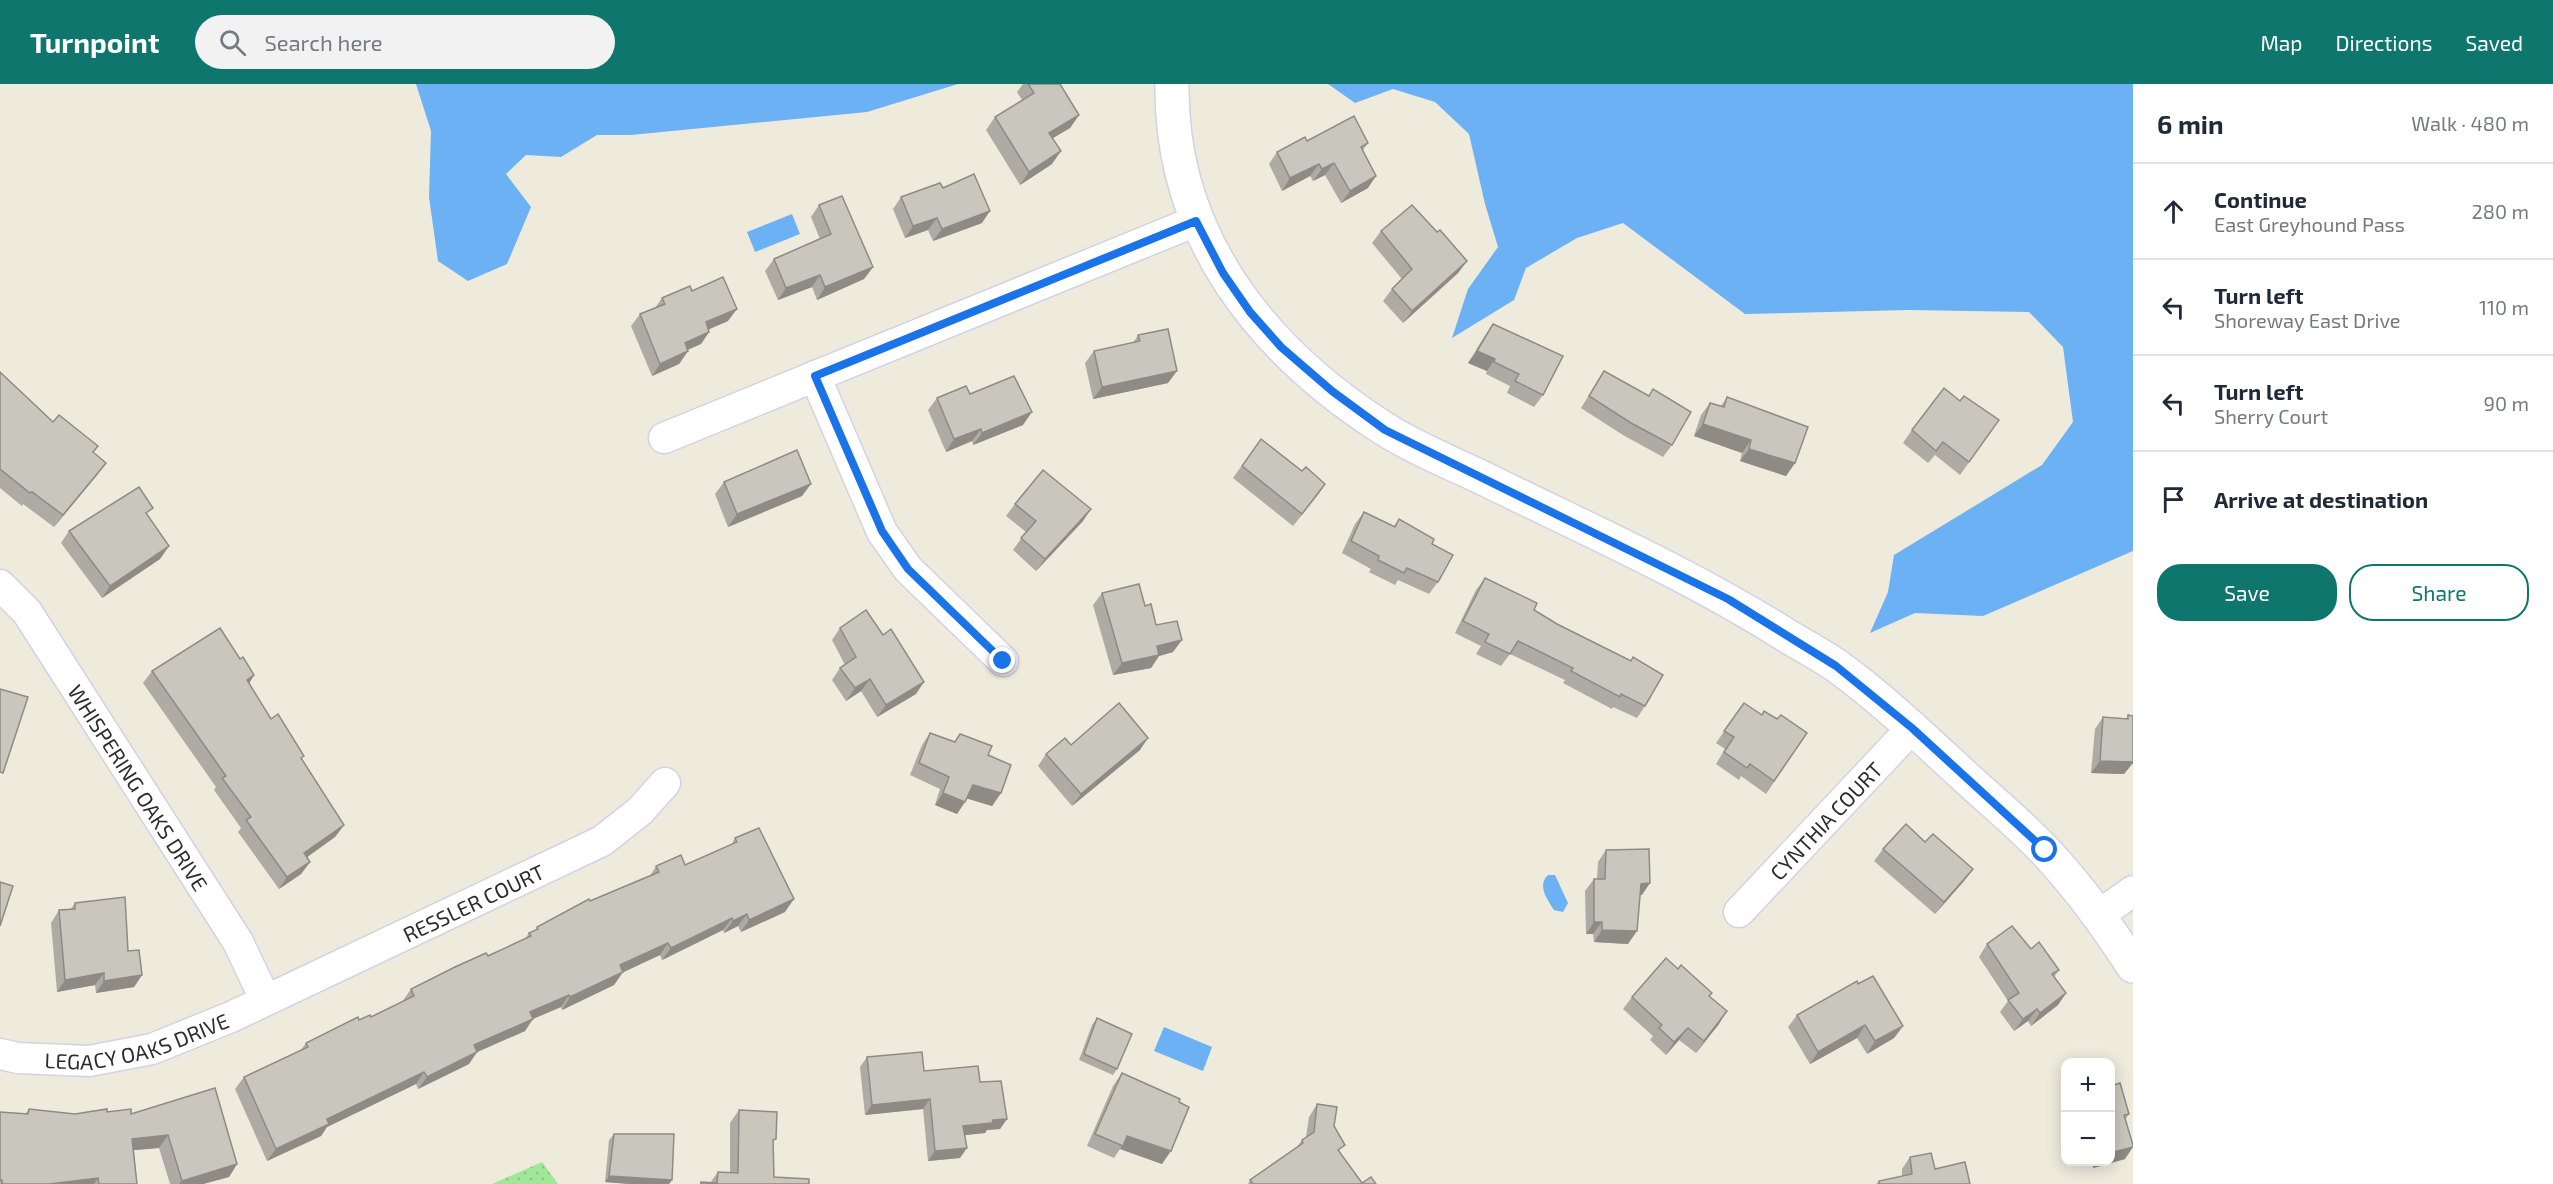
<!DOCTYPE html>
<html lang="en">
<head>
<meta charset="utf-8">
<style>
	body { margin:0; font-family:"Exo 2",sans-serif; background:#f2f2f3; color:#1f2937 }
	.controls { position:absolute; right:18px; bottom:18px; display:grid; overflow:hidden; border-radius:12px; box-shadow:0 3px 15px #0003 }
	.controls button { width:54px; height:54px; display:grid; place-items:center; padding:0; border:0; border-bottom:2px solid #e0e1e3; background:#fff; color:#1f2937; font:30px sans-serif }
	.stop { position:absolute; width:18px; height:18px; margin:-14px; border:4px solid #1a73e8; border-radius:50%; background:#fff }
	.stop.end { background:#1a73e8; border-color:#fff; box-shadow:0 2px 6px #0008 }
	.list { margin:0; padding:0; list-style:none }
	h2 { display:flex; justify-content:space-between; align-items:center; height:78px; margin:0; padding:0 24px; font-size:26px }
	h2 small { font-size:20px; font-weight:400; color:#747a83 }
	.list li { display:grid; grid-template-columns:39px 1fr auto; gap:18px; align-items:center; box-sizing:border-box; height:96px; padding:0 24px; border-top:2px solid #e0e1e3 }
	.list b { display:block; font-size:22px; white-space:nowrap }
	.list p { margin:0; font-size:20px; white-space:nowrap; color:#747a83 }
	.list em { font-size:20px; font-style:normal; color:#747a83 }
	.actions { display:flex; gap:12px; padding:18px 24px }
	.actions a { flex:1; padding:14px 0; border:2px solid #0f766e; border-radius:24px; text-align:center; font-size:21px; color:#0f766e }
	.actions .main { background:#0f766e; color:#fff }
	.icon { flex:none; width:33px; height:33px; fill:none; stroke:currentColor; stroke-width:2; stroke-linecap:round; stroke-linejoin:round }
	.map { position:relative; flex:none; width:2133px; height:1100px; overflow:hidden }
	header { display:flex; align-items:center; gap:36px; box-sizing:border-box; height:84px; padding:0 30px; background:#0f766e; color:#fff }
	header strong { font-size:28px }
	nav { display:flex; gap:33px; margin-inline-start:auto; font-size:21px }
	.search { width:420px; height:54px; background:#f2f2f3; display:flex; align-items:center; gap:15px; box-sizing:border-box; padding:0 21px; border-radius:33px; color:#747a83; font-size:22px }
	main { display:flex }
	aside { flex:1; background:#fff }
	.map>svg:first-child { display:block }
	.grass { fill:url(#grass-dots) }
	.water { fill:#6cb1f4 }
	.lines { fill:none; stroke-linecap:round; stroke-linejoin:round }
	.minor-casing { stroke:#d3d2e5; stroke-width:33 }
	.tertiary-casing { stroke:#d3d2e5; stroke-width:36 }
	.minor { stroke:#fff; stroke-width:30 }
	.tertiary { stroke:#fff; stroke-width:33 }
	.wall { fill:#adaba3 }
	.shaded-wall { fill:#8d8b84 }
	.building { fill:#c9c7bd; stroke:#8d8b84; stroke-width:1.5 }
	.route { stroke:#1a73e8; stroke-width:8 }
	.labels { text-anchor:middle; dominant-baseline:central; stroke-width:6; stroke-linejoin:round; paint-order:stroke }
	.street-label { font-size:21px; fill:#2c2c2c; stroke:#fff }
</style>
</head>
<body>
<header>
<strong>Turnpoint</strong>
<div class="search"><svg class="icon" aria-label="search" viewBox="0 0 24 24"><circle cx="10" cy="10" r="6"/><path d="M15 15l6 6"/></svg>Search here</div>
<nav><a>Map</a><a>Directions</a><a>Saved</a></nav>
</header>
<main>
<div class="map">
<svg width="2133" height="1100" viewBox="0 0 2133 1100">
	<defs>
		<pattern id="grass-dots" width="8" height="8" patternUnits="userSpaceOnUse" patternTransform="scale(1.5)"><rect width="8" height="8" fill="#a0e797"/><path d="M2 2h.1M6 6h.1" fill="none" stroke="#8ac682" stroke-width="1.8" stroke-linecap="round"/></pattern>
	</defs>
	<rect width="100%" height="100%" fill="#eeebdd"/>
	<!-- grass -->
	<polygon class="grass" points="542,1078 558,1100 492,1100"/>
	<!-- water -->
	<g class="water">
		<polygon points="416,0 958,0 867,28 631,51 597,51 561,73 526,71 506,90 531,123 507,180 468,197 438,177 429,113 431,47"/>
		<polygon points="1328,0 2133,0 2133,467 1983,532 1915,529 1870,549 1888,508 1894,471 2042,381 2073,338 2063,263 2029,228 1908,226 1745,230 1623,139 1577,154 1526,184 1514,216 1452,254 1468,205 1498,163 1485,120 1469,50 1435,18 1393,5 1355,19"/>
		<polygon points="792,130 800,150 755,168 747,148"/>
		<path d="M1548 791H1555L1568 819 1563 828 1554 826C1547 815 1537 801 1548 791Z"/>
		<polygon points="1164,943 1212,963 1203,987 1154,967"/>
	</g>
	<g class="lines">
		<!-- minor casing -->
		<g class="minor-casing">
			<g id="minor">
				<polyline points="815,292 882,448 908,485 1003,577"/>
				<polyline points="664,354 1196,137"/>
				<path id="s1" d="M0 501 27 528 238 858 265 915"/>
				<path id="s2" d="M1739 828 1912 644"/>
				<polyline points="2099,831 2133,807"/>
				<path id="s3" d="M0 970 18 974 89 977 152 965 231 933 602 757 640 727 665 699"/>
			</g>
		</g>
		<!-- tertiary casing -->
		<g class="tertiary-casing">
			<path id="tertiary" d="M1172 0C1170 151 1260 265 1383 344 1417 366 1457 381 1493 399 1591 447 1692 492 1784 550 1802 561 1820 570 1837 582 1881 614 1921 652 1961 689 1989 715 2020 740 2046 768 2079 803 2107 842 2133 882"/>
		</g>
		<!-- minor -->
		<use href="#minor" class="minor"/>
		<!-- tertiary -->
		<use href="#tertiary" class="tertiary"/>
	</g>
	<!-- wall -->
	<g class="wall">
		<polygon points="1023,0 1060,0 1079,31 1070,44 1053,54 1052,80 1020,101 986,46 995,33 1022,16 1017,8"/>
		<polygon points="1307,57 1368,59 1363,66 1368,104 1341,119 1325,91 1313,97 1310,92 1282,107 1269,80 1277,68"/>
		<polygon points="943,104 982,139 933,157 928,146 905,154 893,125 901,113"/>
		<polygon points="819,121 873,183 864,195 817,216 812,203 778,216 765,187 774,175 820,155 811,133"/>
		<polygon points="1381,147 1437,148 1467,177 1458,189 1403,239 1383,217 1392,205 1402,195 1372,159"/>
		<polygon points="692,207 728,237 708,246 709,248 701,260 687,266 688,267 679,280 652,292 631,242 640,230 655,224 662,214"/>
		<polygon points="1493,240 1543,311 1534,323 1507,309 1510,302 1486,290 1487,287 1468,279 1484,253"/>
		<polygon points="1138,251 1168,299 1093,315 1085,279 1094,267 1133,259"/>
		<polygon points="1604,287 1672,361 1663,373 1623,351 1581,324"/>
		<polygon points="0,288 53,338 106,379 97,391 54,443 23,420 22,422 0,404"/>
		<polygon points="970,310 1023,341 973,361 972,357 946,368 928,326 937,314"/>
		<polygon points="1727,313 1795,379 1786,392 1740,377 1742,369 1694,352 1701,331 1710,319 1721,322"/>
		<polygon points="1960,317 1999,336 1960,391 1935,371 1928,379 1903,359 1912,346"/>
		<polygon points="1261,355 1302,387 1325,400 1293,442 1233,394"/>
		<polygon points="724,398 802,412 728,443 715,410"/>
		<polygon points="1015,420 1083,437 1036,487 1013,466 1026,448 1006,432"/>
		<polygon points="1364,428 1394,442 1399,435 1432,460 1438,498 1429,510 1398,496 1395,501 1369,488 1371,485 1342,469 1355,440"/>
		<polygon points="147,431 169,462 160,475 102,514 61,459 69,447"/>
		<polygon points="1485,494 1534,526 1645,622 1637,634 1613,623 1612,625 1563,599 1565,596 1510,570 1501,582 1476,570 1481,562 1455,549 1476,506"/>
		<polygon points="1102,509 1145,522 1173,568 1159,572 1151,584 1113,591 1093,521"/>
		<polygon points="840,544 916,610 877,633 861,607 846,617 832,596 840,584 845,581 832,556"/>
		<polygon points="240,575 254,591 249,600 271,635 302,675 344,741 335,753 307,773 310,778 301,790 279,805 238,748 241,744 214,706 216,703 143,599 152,587"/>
		<polygon points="1744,619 1762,631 1777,635 1807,649 1766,710 1741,692 1739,696 1716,680 1725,665 1716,659"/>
		<polygon points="2128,631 2133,632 2133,680 2132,680 2124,690 2091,689 2095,645 2103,633 2126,635"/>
		<polygon points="930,649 955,658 960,650 988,671 1001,709 992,722 967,714 957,730 935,721 940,705 910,691 922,661"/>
		<polygon points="1140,666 1072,722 1038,682 1046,670"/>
		<polygon points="735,754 785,828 741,848 738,842 724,849 723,846 662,876 660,871 623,888 614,901 562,926 561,923 532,935 525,947 477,968 469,980 418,1005 416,1000 327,1043 321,1052 267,1077 235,1005 244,993 300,967 306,959 359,936 371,933 402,918 411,905 525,855 529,849 535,847 537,843 590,817 650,792 656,782 685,781 731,761"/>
		<polygon points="1925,758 1973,785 1964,797 1935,830 1874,777 1883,765"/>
		<polygon points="1606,766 1642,811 1640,811 1628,860 1594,858 1593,850 1586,850 1585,807 1594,795 1597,795 1598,778"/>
		<polygon points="75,819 128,867 142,891 134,903 96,909 95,901 57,908 51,839 59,826 70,826"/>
		<polygon points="1987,860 2031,865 2059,886 2054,893 2066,909 2058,921 2031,942 2028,937 2014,947 2000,928 2008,917 1979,873"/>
		<polygon points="1678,885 1710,912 1719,940 1696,969 1679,956 1666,971 1650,956 1653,952 1623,925 1632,913"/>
		<polygon points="1858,900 1903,942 1894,954 1867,970 1857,954 1810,980 1788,943 1797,931"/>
		<polygon points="1097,934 1117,985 1113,991 1079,976 1092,941"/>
		<polygon points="867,973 924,987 980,998 1007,1035 1000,1045 987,1046 985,1049 965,1051 960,1074 928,1077 923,1025 865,1031 860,983"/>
		<polygon points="1122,989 1162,1080 1120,1065 1114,1074 1087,1062 1113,1002"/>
		<polygon points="2114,1001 2129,1030 2125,1036 2125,1075 2093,1084 2092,1077 2110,1077"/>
		<polygon points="1317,1020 1334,1042 1340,1069 1362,1099 1376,1100 1248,1100 1250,1096 1297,1063 1302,1056 1306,1053 1309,1033"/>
		<polygon points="29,1025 75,1030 107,1028 131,1030 237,1080 229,1093 203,1100 170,1100 159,1064 134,1066 137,1100 0,1100 0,1028 25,1030"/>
		<polygon points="739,1026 773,1059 774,1093 809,1100 700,1100 701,1098 710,1099 718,1088 730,1089 730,1039"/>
		<polygon points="614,1050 672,1096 669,1100 630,1100 605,1098 609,1056"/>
		<polygon points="1910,1073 1935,1085 1970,1100 1876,1100 1879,1097 1902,1092 1902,1085"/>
	</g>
	<!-- shaded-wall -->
	<g class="shaded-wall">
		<polygon points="1079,31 1070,44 1041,61 1049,49"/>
		<polygon points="1061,67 1052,80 1020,101 1029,88"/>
		<polygon points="1334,79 1325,91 1313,97 1322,85"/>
		<polygon points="1319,80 1310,92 1282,107 1290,94"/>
		<polygon points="1376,92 1368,104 1341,119 1350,107"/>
		<polygon points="990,127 982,139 933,157 942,145"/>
		<polygon points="937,134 928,146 905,154 913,142"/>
		<polygon points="1467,177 1458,189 1403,239 1412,227"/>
		<polygon points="873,183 864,195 817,216 825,203"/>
		<polygon points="820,191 812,203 778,216 786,204"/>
		<polygon points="737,225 728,237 697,250 706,238"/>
		<polygon points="709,248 701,260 676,271 685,259"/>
		<polygon points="688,267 679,280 652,292 660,280"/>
		<polygon points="1477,267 1495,275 1487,287 1468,279"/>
		<polygon points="1177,287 1168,299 1093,315 1102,303"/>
		<polygon points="1032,328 1023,341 973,361 982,349"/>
		<polygon points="1703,340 1751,356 1742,369 1694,352"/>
		<polygon points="981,345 972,357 946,368 954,355"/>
		<polygon points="1749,365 1795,379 1786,392 1740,377"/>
		<polygon points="106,379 97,391 54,443 63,431"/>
		<polygon points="811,400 802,412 728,443 737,430"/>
		<polygon points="1325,400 1317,412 1293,442 1302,430"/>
		<polygon points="1091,425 1083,437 1036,487 1045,475"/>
		<polygon points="169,462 160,475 102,514 110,502"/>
		<polygon points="1182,556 1173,568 1159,572 1151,584 1113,591 1122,579 1157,562"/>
		<polygon points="254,591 246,604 247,596"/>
		<polygon points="870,595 861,607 846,617 855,604"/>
		<polygon points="924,598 916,610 877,633 886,621"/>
		<polygon points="1148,654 1140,666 1072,722 1081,710"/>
		<polygon points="2133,668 2133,680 2132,680 2124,690 2091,689 2100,677"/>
		<polygon points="973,701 1001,709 992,722 965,714"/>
		<polygon points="943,709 965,718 957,730 935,721"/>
		<polygon points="344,741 335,753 296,781 304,769"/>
		<polygon points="310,778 301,790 279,805 287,793"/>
		<polygon points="1973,785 1964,797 1935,830 1944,818"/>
		<polygon points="1650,799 1642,811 1632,812 1641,800"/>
		<polygon points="794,815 785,828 741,848 749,836"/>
		<polygon points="747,830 738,842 724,849 733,837"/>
		<polygon points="732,834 723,846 662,876 671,864"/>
		<polygon points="1594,838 1602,838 1593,850 1586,850"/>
		<polygon points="1602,846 1637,847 1628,860 1594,858"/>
		<polygon points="668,859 660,871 611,894 620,881"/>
		<polygon points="623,888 614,901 562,926 570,913"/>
		<polygon points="104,889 95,901 57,908 65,896"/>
		<polygon points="142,891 134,903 96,909 104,897"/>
		<polygon points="2066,909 2058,921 2031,942 2040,929"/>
		<polygon points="569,911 561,923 533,935 525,947 466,973 474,961 530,928"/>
		<polygon points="2037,925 2028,937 2014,947 2023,935"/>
		<polygon points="1727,927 1719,940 1696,969 1704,957"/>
		<polygon points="1865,941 1857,954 1810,980 1818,968"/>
		<polygon points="1903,942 1894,954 1867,970 1875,957"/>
		<polygon points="1688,944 1679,956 1666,971 1674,958"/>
		<polygon points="477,968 469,980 418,1005 427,993"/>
		<polygon points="424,988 416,1000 327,1043 321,1052 267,1077 276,1065 327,1035"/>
		<polygon points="930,1015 923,1025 865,1031 872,1021"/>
		<polygon points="1007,1035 1000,1045 987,1046 985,1049 957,1052 963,1042 993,1036"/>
		<polygon points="168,1051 159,1064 124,1067 132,1055"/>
		<polygon points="1127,1052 1171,1067 1162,1080 1120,1065"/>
		<polygon points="2133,1063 2125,1075 2093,1084 2098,1077 2110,1077 2110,1069"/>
		<polygon points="967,1064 960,1074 928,1077 935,1067"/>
		<polygon points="237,1080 229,1093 203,1100 179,1100 182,1097"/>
		<polygon points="609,1092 672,1096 669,1100 630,1100 605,1098"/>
		<polygon points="98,1094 94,1100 49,1100 49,1099"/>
	</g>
	<!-- building -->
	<g class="building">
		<polygon points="1028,0 1060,0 1079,31 1049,49 1061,67 1029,88 995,33 1034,9"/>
		<polygon points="1354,32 1368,59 1361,63 1376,92 1350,107 1334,79 1322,85 1319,80 1290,94 1277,68 1305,53 1307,57"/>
		<polygon points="974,90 990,127 942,145 937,134 913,142 901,113 940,99 943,104"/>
		<polygon points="842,112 873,183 825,203 820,191 786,204 774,175 831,150 819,121"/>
		<polygon points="1412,121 1437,148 1440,146 1467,177 1412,227 1392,205 1412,185 1381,147"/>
		<polygon points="723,193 737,225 706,238 709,248 685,259 688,267 660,280 640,230 665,220 662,214 690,202 692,207"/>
		<polygon points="1493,240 1563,272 1543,311 1515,297 1519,290 1494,278 1495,275 1477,267"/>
		<polygon points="1168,245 1177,287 1102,303 1094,267 1140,257 1138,251"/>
		<polygon points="1604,287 1649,312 1653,305 1691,328 1672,361 1631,339 1589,312"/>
		<polygon points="0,288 53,338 59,331 98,362 93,368 106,379 63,431 32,408 30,409 0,385"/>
		<polygon points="1014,292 1032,328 982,349 981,345 954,355 937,314 966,302 970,310"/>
		<polygon points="1944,304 1960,317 1964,312 1999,336 1969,378 1943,358 1936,367 1912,346"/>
		<polygon points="1727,313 1808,343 1795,379 1749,365 1751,356 1703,340 1710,319 1724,323"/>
		<polygon points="1261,355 1302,387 1306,383 1325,400 1302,430 1242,382"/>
		<polygon points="797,366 811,400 737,430 724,398"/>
		<polygon points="1043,386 1091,425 1045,475 1021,454 1036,437 1015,420"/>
		<polygon points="139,403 153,424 146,429 169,462 110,502 69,447"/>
		<polygon points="1364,428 1395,443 1399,435 1434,455 1432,460 1453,471 1438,498 1407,484 1404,489 1378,476 1379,472 1351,457"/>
		<polygon points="1485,494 1537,519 1534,526 1557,540 1631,577 1633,573 1663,591 1645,622 1621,610 1620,613 1571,587 1573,584 1518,557 1510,570 1485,558 1489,550 1463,537"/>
		<polygon points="1139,500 1145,522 1151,520 1156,541 1177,537 1182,556 1157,562 1159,571 1122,579 1102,509"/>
		<polygon points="866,526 883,551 891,545 924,598 886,621 870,595 855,604 840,584 856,573 840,544"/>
		<polygon points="220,544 240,575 243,573 254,591 247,596 271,635 278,630 304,672 301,674 344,741 304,769 310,778 287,793 246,736 251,733 222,694 226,692 152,587"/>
		<polygon points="0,605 28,613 3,689 0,688"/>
		<polygon points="1119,619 1148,654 1081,710 1046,670 1065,654 1071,661"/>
		<polygon points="1744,619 1762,631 1764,627 1777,635 1781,631 1807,649 1774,697 1750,680 1747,684 1724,668 1734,653 1724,647"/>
		<polygon points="2128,631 2133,632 2133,678 2100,677 2103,633 2128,635"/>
		<polygon points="930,649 955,658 960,650 992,662 988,671 1011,681 1001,709 973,701 965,718 943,709 949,693 919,679"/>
		<polygon points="1906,740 1925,758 1933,750 1973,785 1944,818 1883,765"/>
		<polygon points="759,744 794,815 749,836 747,830 733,837 732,834 671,864 668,859 620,881 623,888 570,913 569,911 530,928 533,935 474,961 477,968 427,993 424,988 327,1035 329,1040 276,1065 244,993 308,963 306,959 358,933 359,936 370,931 371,933 414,912 411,905 455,883 486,869 488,872 531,852 529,849 538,845 537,843 589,815 590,817 659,788 656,782 681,771 685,781 737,758 735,754"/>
		<polygon points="1649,765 1650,799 1641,800 1637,847 1602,846 1602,838 1594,838 1594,795 1605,795 1606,766"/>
		<polygon points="0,798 13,802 0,842"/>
		<polygon points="125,813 128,867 139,866 142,891 104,897 104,889 65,896 59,826 75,825 75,819"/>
		<polygon points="2012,842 2031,865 2039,858 2059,886 2052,890 2066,909 2040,929 2037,925 2023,935 2008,916 2019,909 1987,860"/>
		<polygon points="1666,874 1678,885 1681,881 1712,909 1709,912 1727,927 1704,957 1688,944 1674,958 1659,944 1662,941 1632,913"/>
		<polygon points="1873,892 1903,942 1875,957 1865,941 1818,968 1797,931 1857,897 1858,900"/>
		<polygon points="1097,934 1132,950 1117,985 1084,970"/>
		<polygon points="922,968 924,987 978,982 980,998 1001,997 1007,1035 993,1036 992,1039 963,1042 967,1064 935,1067 930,1015 872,1021 867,973"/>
		<polygon points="2106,976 2107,978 2097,978"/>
		<polygon points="1122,989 1180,1015 1179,1018 1189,1023 1171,1067 1127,1052 1123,1062 1095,1050"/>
		<polygon points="2110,991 2114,1001 2120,999 2129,1030 2124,1031 2133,1061 2133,1063 2110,1069"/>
		<polygon points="215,1004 237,1080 182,1097 168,1051 132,1055 137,1100 99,1100 98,1094 49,1100 2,1100 2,1096 0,1096 0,1028 28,1030 29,1025 75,1030 107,1025 107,1028 131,1025 131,1030"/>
		<polygon points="1317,1020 1337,1023 1334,1042 1345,1061 1338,1066 1362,1099 1371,1093 1376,1100 1253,1100 1250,1096 1303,1059 1302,1056 1314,1048"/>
		<polygon points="739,1026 777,1028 776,1055 773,1056 774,1093 809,1095 809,1100 701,1100 701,1098 717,1099 718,1088 738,1089"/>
		<polygon points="614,1050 674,1050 672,1096 609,1092"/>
		<polygon points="1931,1069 1935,1085 1965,1078 1970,1100 1879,1100 1879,1097 1912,1090 1910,1073"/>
	</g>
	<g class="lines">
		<!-- route -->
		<polyline class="route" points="1003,577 908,485 882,447 815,292 1196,137 1223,189 1250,228 1281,263 1332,307 1385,346 1728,515 1836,582 1912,644 2045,766"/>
	</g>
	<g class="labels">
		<!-- street labels -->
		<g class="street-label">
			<text stroke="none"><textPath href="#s1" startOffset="246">WHISPERING OAKS DRIVE</textPath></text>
			<text stroke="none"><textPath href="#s2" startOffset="126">CYNTHIA COURT</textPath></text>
			<text stroke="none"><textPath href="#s3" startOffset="507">RESSLER COURT</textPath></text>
			<text stroke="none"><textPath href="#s3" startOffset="140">LEGACY OAKS DRIVE</textPath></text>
		</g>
	</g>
</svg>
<div class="controls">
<button>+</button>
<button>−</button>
</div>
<div class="stop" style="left:2045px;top:766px"></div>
<div class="stop end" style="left:1003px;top:577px"></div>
</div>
<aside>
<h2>6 min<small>Walk · 480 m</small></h2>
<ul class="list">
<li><svg class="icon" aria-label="ahead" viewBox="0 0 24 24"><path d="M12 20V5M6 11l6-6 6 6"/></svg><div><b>Continue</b><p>East Greyhound Pass</p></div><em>280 m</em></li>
<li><svg class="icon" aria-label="left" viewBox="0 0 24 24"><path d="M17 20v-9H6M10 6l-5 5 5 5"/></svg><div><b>Turn left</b><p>Shoreway East Drive</p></div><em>110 m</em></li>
<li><svg class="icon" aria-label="left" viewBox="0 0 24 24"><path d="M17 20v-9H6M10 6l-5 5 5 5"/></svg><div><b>Turn left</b><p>Sherry Court</p></div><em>90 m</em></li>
<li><svg class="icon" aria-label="arrive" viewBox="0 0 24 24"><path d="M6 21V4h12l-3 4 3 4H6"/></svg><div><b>Arrive at destination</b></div></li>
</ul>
<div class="actions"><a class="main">Save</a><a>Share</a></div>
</aside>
</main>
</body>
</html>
